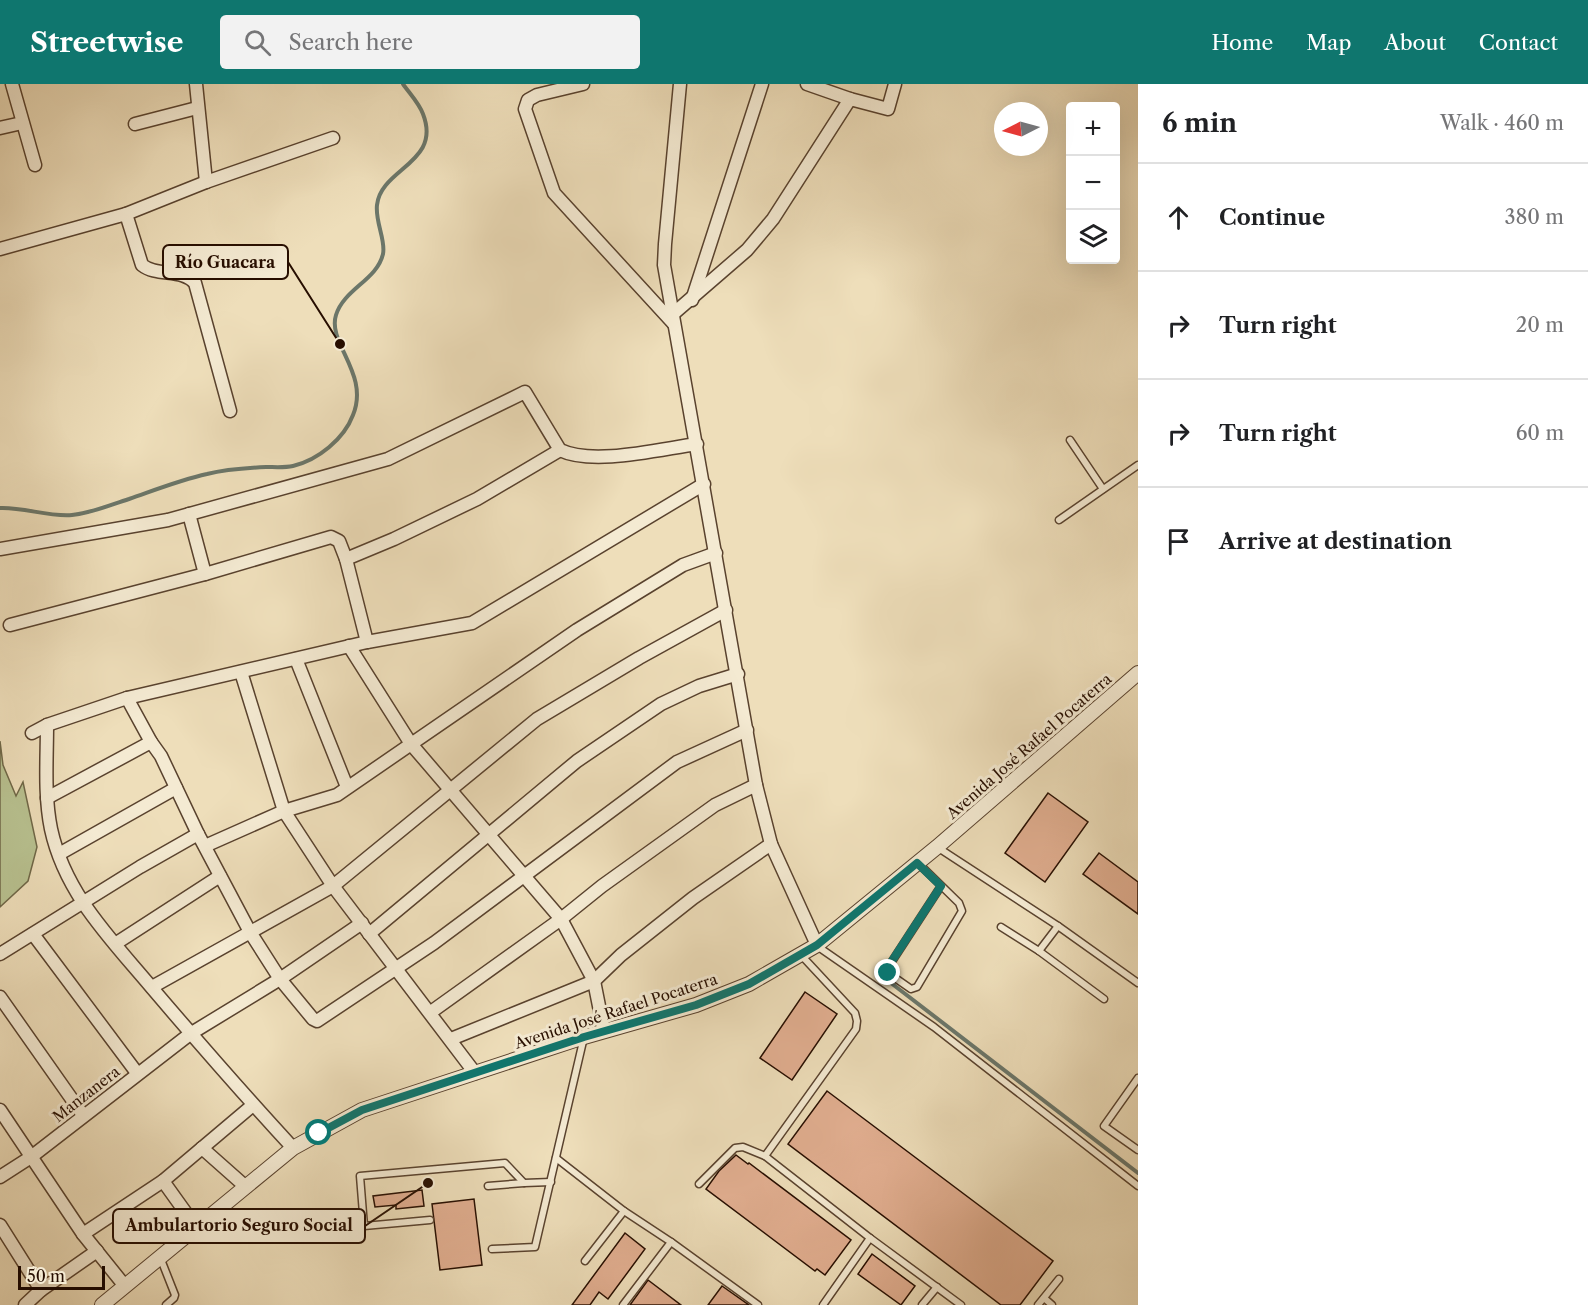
<!DOCTYPE html>
<html lang="en">
<head>
<meta charset="utf-8">
<style>
	body { margin:0; font-family:"Libre Caslon Text",serif; background:#f2f2f2; color:#202124 }
	.controls { position:absolute; right:18px; top:18px; display:grid; overflow:hidden; border-radius:6px; box-shadow:0 6px 24px #0002 }
	.controls button { width:54px; height:54px; display:grid; place-items:center; padding:0; border:0; border-bottom:2px solid #e0e0e0; background:#fff; color:#202124; font:30px sans-serif }
	.compass { position:absolute; left:994px; top:18px; width:54px; height:54px; border-radius:50%; background:#fff; box-shadow:0 6px 24px #0002; rotate:264deg }
	.scale { position:absolute; left:18px; bottom:15px; width:87px; box-sizing:border-box; padding-left:6px; border:3px solid #270e00; border-top:0; font-size:16px; line-height:21px; white-space:nowrap; color:#270e00; -webkit-text-stroke:4px #f4ead2; paint-order:stroke }
	.stop { position:absolute; width:18px; height:18px; margin:-14px; border:4px solid #0f766e; border-radius:50%; background:#fff }
	.stop.end { background:#0f766e; border-color:#fff; box-shadow:0 2px 6px #0008 }
	.list { margin:0; padding:0; list-style:none }
	h2 { display:flex; justify-content:space-between; align-items:center; height:78px; margin:0; padding:0 24px; font-size:26px }
	h2 small { font-size:20px; font-weight:400; color:#757577 }
	.list li { display:grid; grid-template-columns:39px 1fr auto; gap:18px; align-items:center; box-sizing:border-box; height:108px; padding:0 24px; border-top:2px solid #e0e0e0 }
	.list b { display:block; font-size:22px; white-space:nowrap }
	.list em { font-size:20px; font-style:normal; color:#757577 }
	.icon { flex:none; width:33px; height:33px; fill:none; stroke:currentColor; stroke-width:2; stroke-linecap:round; stroke-linejoin:round }
	.map { position:relative; flex:none; width:1138px; height:1221px; overflow:hidden }
	header { display:flex; align-items:center; gap:36px; box-sizing:border-box; height:84px; padding:0 30px; background:#0f766e; color:#fff }
	header strong { font-size:28px }
	nav { display:flex; gap:33px; margin-inline-start:auto; font-size:21px }
	.search { width:420px; height:54px; background:#f2f2f2; display:flex; align-items:center; gap:15px; box-sizing:border-box; padding:0 21px; border-radius:6px; color:#757577; font-size:22px }
	main { display:flex }
	aside { flex:1; background:#fff }
	.map>svg:first-child { display:block }
	.green { fill:#b8c190; stroke:#706848; stroke-width:1.5 }
	.lines { fill:none; stroke-linecap:round; stroke-linejoin:round }
	.stream { stroke:#6b7669; stroke-width:4 }
	.building { fill:#e1ae90; stroke:#270e00; stroke-width:1.5 }
	.service-casing { stroke:#59422e; stroke-width:9 }
	.minor-casing { stroke:#59422e; stroke-width:15 }
	.tertiary-casing { stroke:#59422e; stroke-width:16 }
	.service { stroke:#f4ead2; stroke-width:6 }
	.minor { stroke:#f4ead2; stroke-width:12 }
	.tertiary { stroke:#f4ead2; stroke-width:14 }
	.route { stroke:#0f766e; stroke-width:8 }
	.labels { text-anchor:middle; dominant-baseline:central; stroke-width:6; stroke-linejoin:round; paint-order:stroke }
	.street-label { font-size:15px; fill:#270e00; stroke:#f4ead2 }
	.leader { fill:none; stroke:#270e00; stroke-width:2 }
	.callout-dot { fill:#270e00; stroke:#f4ead2; stroke-width:2 }
	.callout { fill:#f4ead2; stroke:#270e00; stroke-width:2 }
	.callout-label { font-size:16px; text-anchor:middle; font-weight:bold; fill:#270e00 }
</style>
</head>
<body>
<header>
<strong>Streetwise</strong>
<div class="search"><svg class="icon" aria-label="search" viewBox="0 0 24 24"><circle cx="10" cy="10" r="6"/><path d="M15 15l6 6"/></svg>Search here</div>
<nav><a>Home</a><a>Map</a><a>About</a><a>Contact</a></nav>
</header>
<main>
<div class="map">
<svg width="1138" height="1221" viewBox="0 0 1138 1221">
	<rect width="100%" height="100%" fill="#eedeba"/>
	<filter id="stains"><feTurbulence type="fractalNoise" baseFrequency=".00333" numOctaves="4"/><feColorMatrix values="0 0 0 0 .2 0 0 0 0 .09 0 0 0 0 .02 0 0 0 .5 -.17"/></filter>
	<radialGradient id="worn" r=".72"><stop offset=".6" stop-color="#630" stop-opacity="0"/><stop offset="1" stop-color="#630" stop-opacity=".3"/></radialGradient>
	<!-- green -->
	<polygon class="green" points="0,657 3,681 16,712 23,698 37,763 28,797 0,823"/>
	<g class="lines">
		<!-- stream -->
		<g class="stream">
			<path d="M0 424C24 423 48 433 72 431 92 429 110 421 129 415 155 406 180 396 207 390 227 385 245 384 266 383 274 383 284 384 293 382 318 376 344 355 353 331 370 290 327 259 336 231 344 205 377 196 383 170 386 156 375 138 377 121 381 84 442 79 423 30 419 19 410 10 403 0"/>
			<polyline points="891,899 1138,1089"/>
		</g>
	</g>
	<!-- building -->
	<g class="building">
		<polygon points="1048,709 1088,738 1045,798 1005,769"/>
		<polygon points="1099,769 1138,798 1138,830 1083,790"/>
		<polygon points="805,908 837,930 792,996 760,974"/>
		<polygon points="827,1007 1053,1177 1020,1221 1001,1221 788,1060"/>
		<polygon points="736,1071 748,1080 749,1079 851,1156 825,1191 817,1185 815,1187 706,1105 719,1087"/>
		<polygon points="422,1106 424,1122 396,1125 396,1121 375,1123 373,1112"/>
		<polygon points="474,1115 482,1181 440,1186 432,1120"/>
		<polygon points="625,1149 645,1165 608,1215 599,1208 590,1221 572,1221"/>
		<polygon points="872,1170 915,1202 901,1221 858,1190"/>
		<polygon points="648,1196 681,1221 630,1221"/>
		<polygon points="722,1202 749,1221 708,1221"/>
	</g>
	<g class="lines">
		<!-- service casing -->
		<g class="service-casing">
			<g id="service">
				<polyline points="1070,356 1103,405"/>
				<polyline points="1059,436 1138,381"/>
				<polyline points="937,763 1058,842 1138,899"/>
				<polyline points="918,779 959,819 962,827 917,903 911,905 888,889 887,885 941,802"/>
				<polyline points="1001,843 1039,867 1104,915"/>
				<polyline points="817,862 934,943 1138,1102"/>
				<polyline points="1039,867 1058,842"/>
				<polyline points="801,871 855,929 857,937 856,945 765,1072 870,1154 961,1221"/>
				<polyline points="1138,994 1104,1042 1138,1066"/>
				<polyline points="556,1074 624,1127 585,1177"/>
				<polyline points="699,1100 735,1064 743,1063 765,1072"/>
				<polyline points="488,1102 524,1099"/>
				<polyline points="430,1136 364,1142 360,1092 505,1079 524,1099 551,1098"/>
				<polyline points="671,1158 758,1221"/>
				<polyline points="492,1165 535,1163 584,953"/>
				<polyline points="160,1173 175,1211 174,1214 166,1221"/>
				<polyline points="1044,1214 1052,1221"/>
				<polyline points="623,1221 671,1158 624,1127"/>
				<polyline points="823,1221 870,1154"/>
				<polyline points="922,1221 937,1203"/>
				<polyline points="1038,1221 1059,1195"/>
			</g>
		</g>
		<!-- minor casing -->
		<g class="minor-casing">
			<g id="minor">
				<polyline points="12,0 35,81"/>
				<polyline points="196,0 206,98"/>
				<polyline points="583,0 537,11 528,16 525,25 554,109 674,240"/>
				<polyline points="680,0 665,160 664,181 756,701 771,760 817,861"/>
				<polyline points="807,0 850,15"/>
				<polyline points="135,40 197,24"/>
				<polyline points="0,44 22,39"/>
				<polyline points="126,130 206,98 333,54"/>
				<path d="M0 165 126 130 142 181C157 193 182 184 195 199L230 327"/>
				<polyline points="692,216 762,0"/>
				<polyline points="673,230 747,166 773,135 850,15 888,25 895,0"/>
				<polyline points="189,430 205,490"/>
				<path d="M0 465 168 436 388 375 525 308 560 366C593 382 660 365 697 360"/>
				<polyline points="346,475 394,455 477,415 560,366"/>
				<polyline points="10,541 205,490 331,453 339,457 346,475 367,558"/>
				<polyline points="349,562 411,660 561,835 594,897 604,947"/>
				<polyline points="296,575 347,703"/>
				<polyline points="241,588 284,727 333,802 475,989"/>
				<polyline points="127,614 151,658 161,672 198,750 250,848 280,895 313,935 317,937 434,859 677,678 747,646"/>
				<path d="M47 641C47 675 44 711 51 745 65 810 111 855 152 904 198 958 245 1012 293 1064"/>
				<polyline points="32,649 47,641 127,614 367,558 472,539 704,400"/>
				<polyline points="47,714 151,658"/>
				<polyline points="205,762 284,727 337,711 577,546 683,481 716,469"/>
				<polyline points="59,770 176,704"/>
				<polyline points="33,850 137,989"/>
				<polyline points="369,850 577,677 661,620 699,602 738,590"/>
				<polyline points="115,860 220,792"/>
				<polyline points="0,870 140,783 198,750"/>
				<polyline points="152,903 333,802 537,635 639,574 726,526"/>
				<polyline points="0,913 83,1031"/>
				<polyline points="431,928 561,835 602,802 715,721 756,701"/>
				<polyline points="451,955 594,897 621,871 693,814 771,760"/>
				<polyline points="0,1026 83,1150 124,1201"/>
				<polyline points="202,1064 246,1103"/>
				<polyline points="0,1093 31,1073 190,950 280,895 362,839"/>
				<polyline points="163,1097 196,1143"/>
				<polyline points="0,1141 41,1206 25,1221"/>
				<polyline points="83,1150 163,1097 253,1021"/>
				<polyline points="41,1206 97,1167"/>
			</g>
		</g>
		<!-- tertiary casing -->
		<g class="tertiary-casing">
			<polyline id="tertiary" points="102,1221 293,1064 362,1026 584,953 696,921 749,900 817,861 937,763 1138,589"/>
		</g>
		<!-- service -->
		<use href="#service" class="service"/>
		<!-- minor -->
		<use href="#minor" class="minor"/>
		<!-- tertiary -->
		<use href="#tertiary" class="tertiary"/>
	</g>
	<g class="lines">
		<!-- route -->
		<polyline class="route" points="319,1049 362,1026 584,953 696,921 749,900 817,861 917,779 941,802 888,883 888,889"/>
	</g>
	<g class="labels">
		<!-- street labels -->
		<g class="street-label">
			<text transform="translate(1029 662) rotate(-41)">Avenida José Rafael Pocaterra</text>
			<text transform="translate(616 927) rotate(-18)">Avenida José Rafael Pocaterra</text>
			<text transform="translate(86 1010) rotate(-38)">Manzanera</text>
		</g>
	</g>
	<!-- callouts -->
	<path class="leader" d="M340 260L288 178M428 1099L365 1142"/>
	<g class="callout-dot">
		<circle cx="340" cy="260" r="6"/>
		<circle cx="428" cy="1099" r="6"/>
	</g>
	<g class="callout">
		<rect x="163" y="161" width="125" height="34" rx="6"/>
		<rect x="113" y="1125" width="252" height="34" rx="6"/>
	</g>
	<g class="callout-label">
		<text x="225" y="184">Río Guacara</text>
		<text x="239" y="1147">Ambulartorio Seguro Social</text>
	</g>
	<rect width="100%" height="100%" filter="url(#stains)"/>
	<rect width="100%" height="100%" fill="url(#worn)"/>
</svg>
<div class="controls">
<button>+</button>
<button>−</button>
<button><svg class="icon" aria-label="layers" viewBox="0 0 24 24"><path d="M12 4l9 5-9 5-9-5zM3 14l9 5 9-5"/></svg></button>
</div>
<svg class="compass" viewBox="-18 -18 36 36"><path d="M0-13l5 13h-10z" fill="#e53935"/><path d="M0 13l5-13h-10z" fill="#757577"/></svg>
<div class="scale">50 m</div>
<div class="stop" style="left:319px;top:1049px"></div>
<div class="stop end" style="left:888px;top:889px"></div>
</div>
<aside>
<h2>6 min<small>Walk · 460 m</small></h2>
<ul class="list">
<li><svg class="icon" aria-label="ahead" viewBox="0 0 24 24"><path d="M12 20V5M6 11l6-6 6 6"/></svg><div><b>Continue</b></div><em>380 m</em></li>
<li><svg class="icon" aria-label="right" viewBox="0 0 24 24"><path d="M7 20v-9h11M14 6l5 5-5 5"/></svg><div><b>Turn right</b></div><em>20 m</em></li>
<li><svg class="icon" aria-label="right" viewBox="0 0 24 24"><path d="M7 20v-9h11M14 6l5 5-5 5"/></svg><div><b>Turn right</b></div><em>60 m</em></li>
<li><svg class="icon" aria-label="arrive" viewBox="0 0 24 24"><path d="M6 21V4h12l-3 4 3 4H6"/></svg><div><b>Arrive at destination</b></div></li>
</ul>
</aside>
</main>
</body>
</html>
